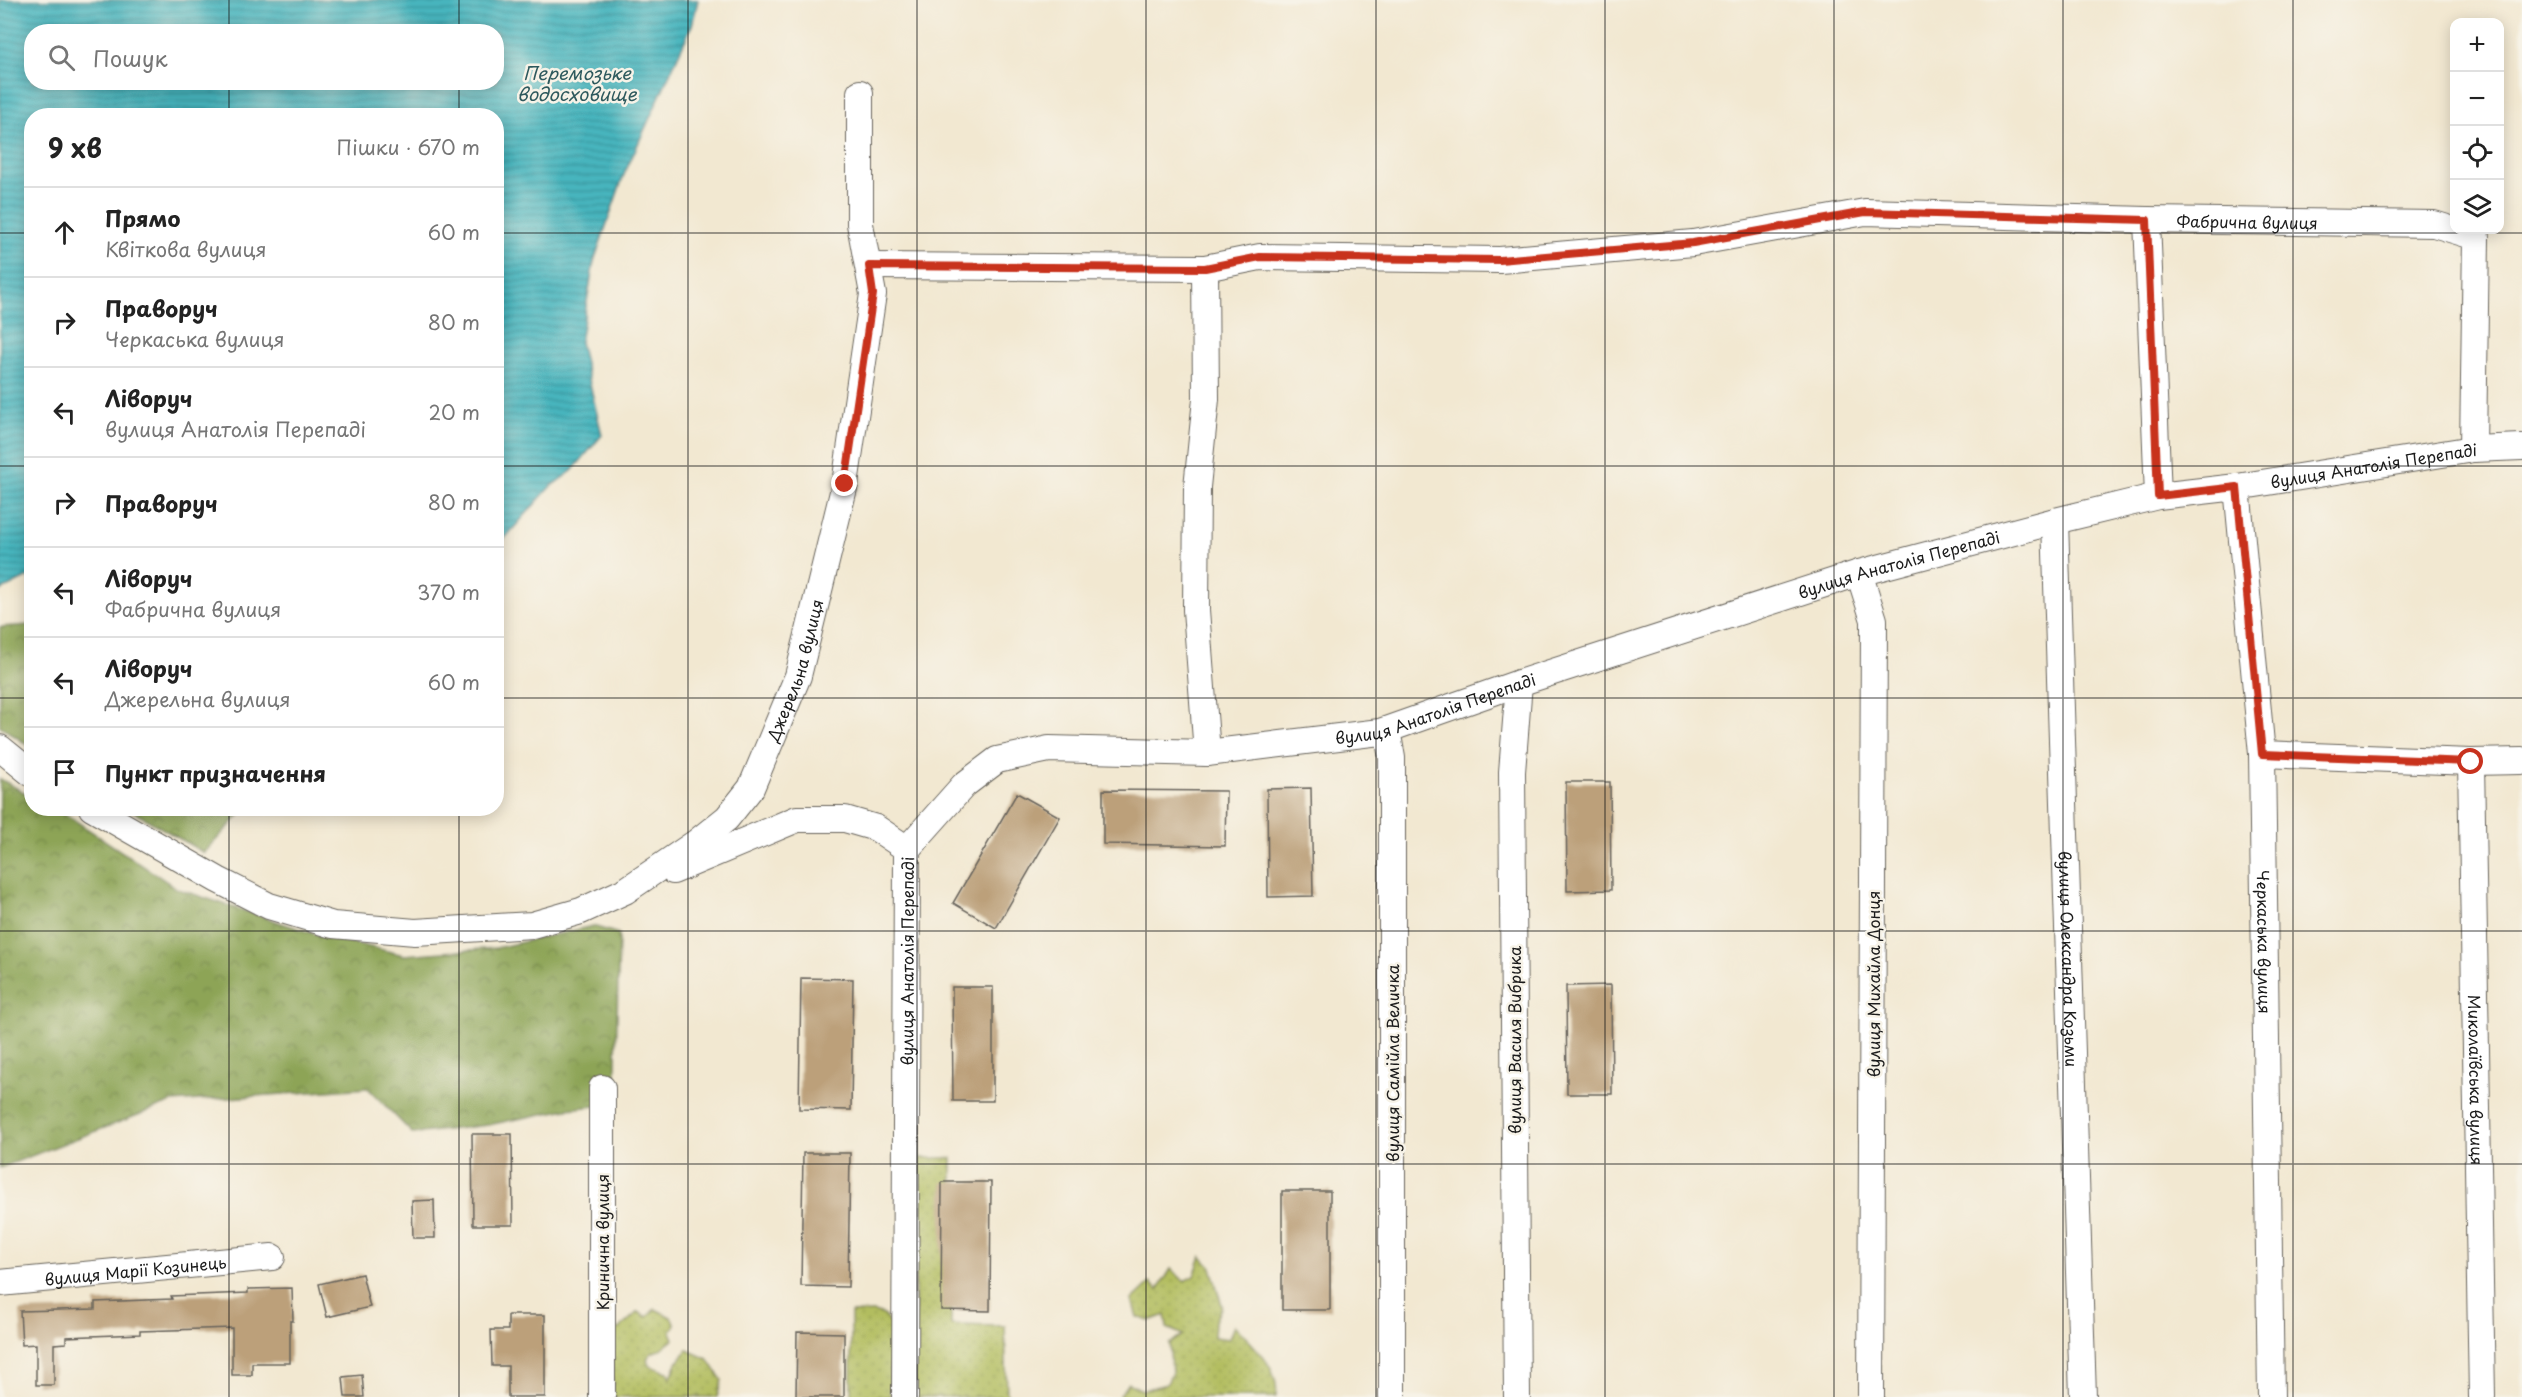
<!DOCTYPE html>
<html lang="uk">
<head>
<meta charset="utf-8">
<style>
	body { margin:0; font-family:"Playpen Sans",sans-serif; background:#f6f6f6; color:#222 }
	.controls { position:absolute; right:18px; top:18px; display:grid; overflow:hidden; border-radius:12px; box-shadow:0 3px 15px #0003 }
	.controls button { width:54px; height:54px; display:grid; place-items:center; padding:0; border:0; border-bottom:2px solid #e0e0e0; background:#fff; color:#222; font:30px sans-serif }
	.stop { position:absolute; width:18px; height:18px; margin:-14px; border:4px solid #c8321e; border-radius:50%; background:#fff }
	.stop.end { background:#c8321e; border-color:#fff; box-shadow:0 2px 6px #0008 }
	.list { margin:0; padding:0; list-style:none }
	h2 { display:flex; justify-content:space-between; align-items:center; height:78px; margin:0; padding:0 24px; font-size:26px }
	h2 small { font-size:20px; font-weight:400; color:#767676 }
	.list li { display:grid; grid-template-columns:39px 1fr auto; gap:18px; align-items:center; box-sizing:border-box; height:90px; padding:0 24px; border-top:2px solid #e0e0e0 }
	.list b { display:block; font-size:22px; white-space:nowrap }
	.list p { margin:0; font-size:20px; white-space:nowrap; color:#767676 }
	.list em { font-size:20px; font-style:normal; color:#767676 }
	.icon { flex:none; width:33px; height:33px; fill:none; stroke:currentColor; stroke-width:2; stroke-linecap:round; stroke-linejoin:round }
	.map { position:relative; flex:none; width:2522px; height:1397px; overflow:hidden }
	.search { position:absolute; background:#fff; box-shadow:0 3px 15px #0003; left:24px; top:24px; width:480px; height:66px; display:flex; align-items:center; gap:15px; box-sizing:border-box; padding:0 21px; border-radius:24px; color:#767676; font-size:22px }
	.panel { position:absolute; background:#fff; box-shadow:0 3px 15px #0003; left:24px; top:108px; width:480px; height:708px; border-radius:24px }
	.map>svg:first-child { display:block }
	.grass { fill:url(#grass-dots); stroke:#676c3e; stroke-width:1.5 }
	.forest { fill:url(#forest-crowns); stroke:#546039; stroke-width:1.5 }
	.water { fill:url(#water-rules); stroke:#31686d; stroke-width:1.5; fill-rule:evenodd }
	.building { fill:#bca07a }
	.lines { fill:none; stroke-linecap:round; stroke-linejoin:round }
	.minor-casing { stroke:#67635b; stroke-width:28 }
	.minor { stroke:#fff; stroke-width:26 }
	.route { stroke:#c8321e; stroke-width:8 }
	.grid { fill:none; stroke:#1c1c1c; stroke-width:1.5; stroke-opacity:0.55 }
	.labels { text-anchor:middle; dominant-baseline:central; stroke-width:5; stroke-linejoin:round; paint-order:stroke }
	.street-label { font-size:16px; fill:#1c1c1c; stroke:#f7f3e8 }
	.water-label { font-size:18px; font-style:italic; fill:#2d595d; stroke:#f7f3e8 }
</style>
</head>
<body>
<div class="map">
<svg width="2522" height="1397" viewBox="0 0 2522 1397">
	<defs>
		<pattern id="grass-dots" width="8" height="8" patternUnits="userSpaceOnUse" patternTransform="scale(1.5)"><rect width="8" height="8" fill="#b2bd5f"/><path d="M2 2h.1M6 6h.1" fill="none" stroke="#98a252" stroke-width="1.8" stroke-linecap="round"/></pattern>
		<pattern id="forest-crowns" width="20" height="18" patternUnits="userSpaceOnUse" patternTransform="scale(1.5)"><rect width="20" height="18" fill="#8da456"/><path d="M2 6a3 3 0 1 1 6 0M12 15a3 3 0 1 1 6 0" fill="none" stroke="#728546"/></pattern>
		<pattern id="water-rules" width="6" height="5" patternUnits="userSpaceOnUse" patternTransform="scale(1.5)"><rect width="6" height="5" fill="#46b5be"/><path d="M0 2.5h6" fill="none" stroke="#3a929a"/></pattern>
	</defs>
	<rect width="100%" height="100%" fill="#f7f3e8"/>
	<filter id="ink" filterUnits="userSpaceOnUse"><feTurbulence type="fractalNoise" baseFrequency=".0167" numOctaves="2"/><feDisplacementMap in="SourceGraphic" scale="12" xChannelSelector="R" yChannelSelector="G"/><feConvolveMatrix kernelMatrix="1 2 1 2 8 2 1 2 1" color-interpolation-filters="sRGB"/></filter>
	<filter id="wash" filterUnits="userSpaceOnUse"><feTurbulence type="fractalNoise" baseFrequency=".008" numOctaves="4" result="noise"/><feDisplacementMap in="SourceGraphic" scale="24" xChannelSelector="R" yChannelSelector="G"/><feGaussianBlur stdDeviation="1.35" result="paint"/><feColorMatrix in="noise" values="0 0 0 0 0 0 0 0 0 0 0 0 0 0 0 0 0 1.4 0 .05"/><feComposite in="paint" operator="in"/></filter>
	<g filter="url(#wash)">
		<rect width="100%" height="100%" fill="#f2e8d1"/>
		<!-- grass -->
		<g class="grass">
			<polygon points="918,1158 952,1158 951,1325 1005,1326 1007,1397 913,1397"/>
			<path d="M1201 1256 1211 1267 1222 1306 1215 1321 1214 1337 1229 1339 1234 1325C1252 1344 1281 1368 1276 1397H1122L1120 1395 1128 1383 1142 1390 1167 1384 1172 1372 1169 1344 1183 1335 1167 1328 1165 1315 1149 1321 1137 1317 1132 1300 1150 1283 1158 1290 1171 1269 1184 1281 1194 1276Z"/>
			<polygon points="655,1309 671,1317 675,1324 671,1332 674,1339 661,1349 651,1353 647,1359 649,1366 668,1372 670,1379 677,1363 687,1350 708,1359 722,1380 717,1397 613,1397 611,1328 619,1329 638,1312 647,1317"/>
			<polygon points="873,1312 884,1315 890,1324 890,1397 851,1397 851,1313"/>
		</g>
		<!-- forest -->
		<g class="forest">
			<polygon points="31,625 32,625 31,747 0,726 0,627"/>
			<polygon points="0,779 31,796 32,808 56,809 62,812 178,889 315,934 404,955 496,948 593,926 619,934 615,1104 567,1109 488,1125 413,1134 368,1088 172,1102 0,1168"/>
			<polygon points="129,809 245,809 204,853"/>
		</g>
		<!-- water -->
		<path class="water" d="M0 0H698L692 25 623 177 594 261 580 342 602 435 572 471 550 487 497 547 496 116H32L31 580 28 577 0 591ZM32 32H496V82H32Z"/>
		<g id="blocks">
			<!-- building -->
			<g class="building">
				<polygon points="1566,782 1610,782 1611,890 1567,891"/>
				<polygon points="1311,788 1313,896 1268,897 1267,789"/>
				<polygon points="1103,790 1226,791 1225,846 1103,844"/>
				<polygon points="1017,793 1060,817 996,928 953,903"/>
				<polygon points="801,978 853,979 851,1110 799,1109"/>
				<polygon points="1611,985 1612,1094 1567,1094 1566,986"/>
				<polygon points="952,987 993,987 993,1101 953,1101"/>
				<polygon points="472,1134 512,1134 513,1225 473,1225"/>
				<polygon points="803,1153 850,1153 848,1287 801,1286"/>
				<polygon points="942,1182 991,1182 990,1311 941,1310"/>
				<rect x="1282" y="1191" width="48" height="119"/>
				<polygon points="434,1200 435,1238 413,1238 412,1201"/>
				<polygon points="362,1274 370,1307 327,1317 319,1284"/>
				<polygon points="292,1288 293,1321 290,1321 290,1363 252,1363 252,1375 232,1375 232,1328 140,1331 140,1334 66,1337 66,1343 54,1344 54,1385 36,1385 36,1344 22,1345 20,1311 95,1309 95,1302 172,1299 171,1296 248,1293 248,1289"/>
				<polygon points="508,1315 545,1315 545,1397 508,1397 508,1366 492,1366 491,1330 508,1330"/>
				<polygon points="797,1332 844,1333 844,1397 796,1397"/>
				<polygon points="362,1375 364,1397 345,1397 343,1377"/>
			</g>
		</g>
	</g>
	<g filter="url(#ink)">
		<use href="#blocks" fill-opacity="0" stroke="#67635b" stroke-width="1.5"/>
		<g class="lines">
			<!-- minor casing -->
			<g class="minor-casing">
				<g id="minor">
					<polyline points="2147,220 2158,496"/>
					<path id="s1" d="M869 266 1205 268 1260 257 1500 260 1693 243 1865 212 2147 220 2434 224 2476 237 2473 449"/>
					<polyline points="1205,268 1206,399 1197,487 1196,610 1207,753"/>
					<path id="s2" d="M2237 487 2262 754 2271 1397"/>
					<path id="s3" d="M2055 521 2083 1397"/>
					<polyline points="1859,573 1874,620 1871,1397"/>
					<polyline points="1387,730 1392,758 1392,1397"/>
					<polyline points="0,748 32,774"/>
					<polyline points="2262,754 2471,762 2522,761"/>
					<path id="s4" d="M2471 762 2482 1397"/>
					<path id="s5" d="M92 808 218 880 269 906 333 925 415 932 532 925 581 911 625 891 697 842 727 818 751 788 798 676 845 484 873 294 860 224V93"/>
					<polyline points="673,871 797,819 845,819 876,828 907,849"/>
					<path id="s6" d="M0 1283 272 1257"/>
					<polyline points="602,1397 602,1088"/>
					<path id="s7" d="M905 1397 907 849 964 785 997 760 1049 749 1207 753 1380 732 1519 683 1859 573 2055 521 2158 496 2237 487 2473 449 2522 447"/>
					<polyline points="1517,1397 1512,772 1519,683"/>
				</g>
			</g>
			<!-- minor -->
			<use href="#minor" class="minor"/>
		</g>
	</g>
	<g class="lines" filter="url(#ink)">
		<!-- route -->
		<polyline class="route" points="845,484 873,294 869,266 1205,268 1260,257 1500,260 1693,243 1865,212 2147,220 2158,496 2237,487 2262,754 2471,762"/>
	</g>
	<!-- grid -->
	<path class="grid" d="M229 0V32M459 0V32M688 0V1397M917 0V1397M1146 0V1397M1376 0V1397M1605 0V1397M1834 0V1397M2063 0V1397M2293 0V1397M229 82V116M459 82V116M0 233H32M496 233H2522M0 466H32M496 466H2522M0 698H32M496 698H2522M229 808V1397M459 808V1397M0 931H2522M0 1164H2522"/>
	<g class="labels">
		<!-- street labels -->
		<g class="street-label">
			<text stroke="none"><textPath href="#s1" startOffset="1383">Фабрична вулиця</textPath></text>
			<text stroke="none"><textPath href="#s7" startOffset="2092">вулиця Анатолія Перепаді</textPath></text>
			<text stroke="none"><textPath href="#s7" startOffset="1606">вулиця Анатолія Перепаді</textPath></text>
			<text stroke="none"><textPath href="#s5" startOffset="858">Джерельна вулиця</textPath></text>
			<text stroke="none"><textPath href="#s7" startOffset="1120">вулиця Анатолія Перепаді</textPath></text>
			<text stroke="none"><textPath href="#s2" startOffset="456">Черкаська вулиця</textPath></text>
			<text stroke="none"><textPath href="#s3" startOffset="438">вулиця Олександра Козьми</textPath></text>
			<text stroke="none"><textPath href="#s7" startOffset="436">вулиця Анатолія Перепаді</textPath></text>
			<text transform="translate(1873 984) rotate(-90)">вулиця Михайла Донця</text>
			<text transform="translate(1514 1040) rotate(-90)">вулиця Василя Вибрика</text>
			<text transform="translate(1392 1063) rotate(-90)">вулиця Самійла Величка</text>
			<text stroke="none"><textPath href="#s4" startOffset="318">Миколаївська вулиця</textPath></text>
			<text transform="translate(602 1242) rotate(-90)">Кринична вулиця</text>
			<text stroke="none"><textPath href="#s6" startOffset="136">вулиця Марії Козинець</textPath></text>
		</g>
		<!-- water labels -->
		<g class="water-label">
			<text x="577" y="72">Перемозьке<tspan x="577" dy="21">водосховище</tspan></text>
		</g>
	</g>
</svg>
<div class="controls">
<button>+</button>
<button>−</button>
<button><svg class="icon" aria-label="locate" viewBox="0 0 24 24"><circle cx="12" cy="12" r="6"/><path d="M12 2v4M12 18v4M2 12h4M18 12h4"/></svg></button>
<button><svg class="icon" aria-label="layers" viewBox="0 0 24 24"><path d="M12 4l9 5-9 5-9-5zM3 14l9 5 9-5"/></svg></button>
</div>
<div class="stop" style="left:2471px;top:762px"></div>
<div class="stop end" style="left:845px;top:484px"></div>
<div class="search"><svg class="icon" aria-label="search" viewBox="0 0 24 24"><circle cx="10" cy="10" r="6"/><path d="M15 15l6 6"/></svg>Пошук</div>
<section class="panel">
<h2>9 хв<small>Пішки · 670 m</small></h2>
<ul class="list">
<li><svg class="icon" aria-label="ahead" viewBox="0 0 24 24"><path d="M12 20V5M6 11l6-6 6 6"/></svg><div><b>Прямо</b><p>Квіткова вулиця</p></div><em>60 m</em></li>
<li><svg class="icon" aria-label="right" viewBox="0 0 24 24"><path d="M7 20v-9h11M14 6l5 5-5 5"/></svg><div><b>Праворуч</b><p>Черкаська вулиця</p></div><em>80 m</em></li>
<li><svg class="icon" aria-label="left" viewBox="0 0 24 24"><path d="M17 20v-9H6M10 6l-5 5 5 5"/></svg><div><b>Ліворуч</b><p>вулиця Анатолія Перепаді</p></div><em>20 m</em></li>
<li><svg class="icon" aria-label="right" viewBox="0 0 24 24"><path d="M7 20v-9h11M14 6l5 5-5 5"/></svg><div><b>Праворуч</b></div><em>80 m</em></li>
<li><svg class="icon" aria-label="left" viewBox="0 0 24 24"><path d="M17 20v-9H6M10 6l-5 5 5 5"/></svg><div><b>Ліворуч</b><p>Фабрична вулиця</p></div><em>370 m</em></li>
<li><svg class="icon" aria-label="left" viewBox="0 0 24 24"><path d="M17 20v-9H6M10 6l-5 5 5 5"/></svg><div><b>Ліворуч</b><p>Джерельна вулиця</p></div><em>60 m</em></li>
<li><svg class="icon" aria-label="arrive" viewBox="0 0 24 24"><path d="M6 21V4h12l-3 4 3 4H6"/></svg><div><b>Пункт призначення</b></div></li>
</ul>
</section>
</div>
</body>
</html>
